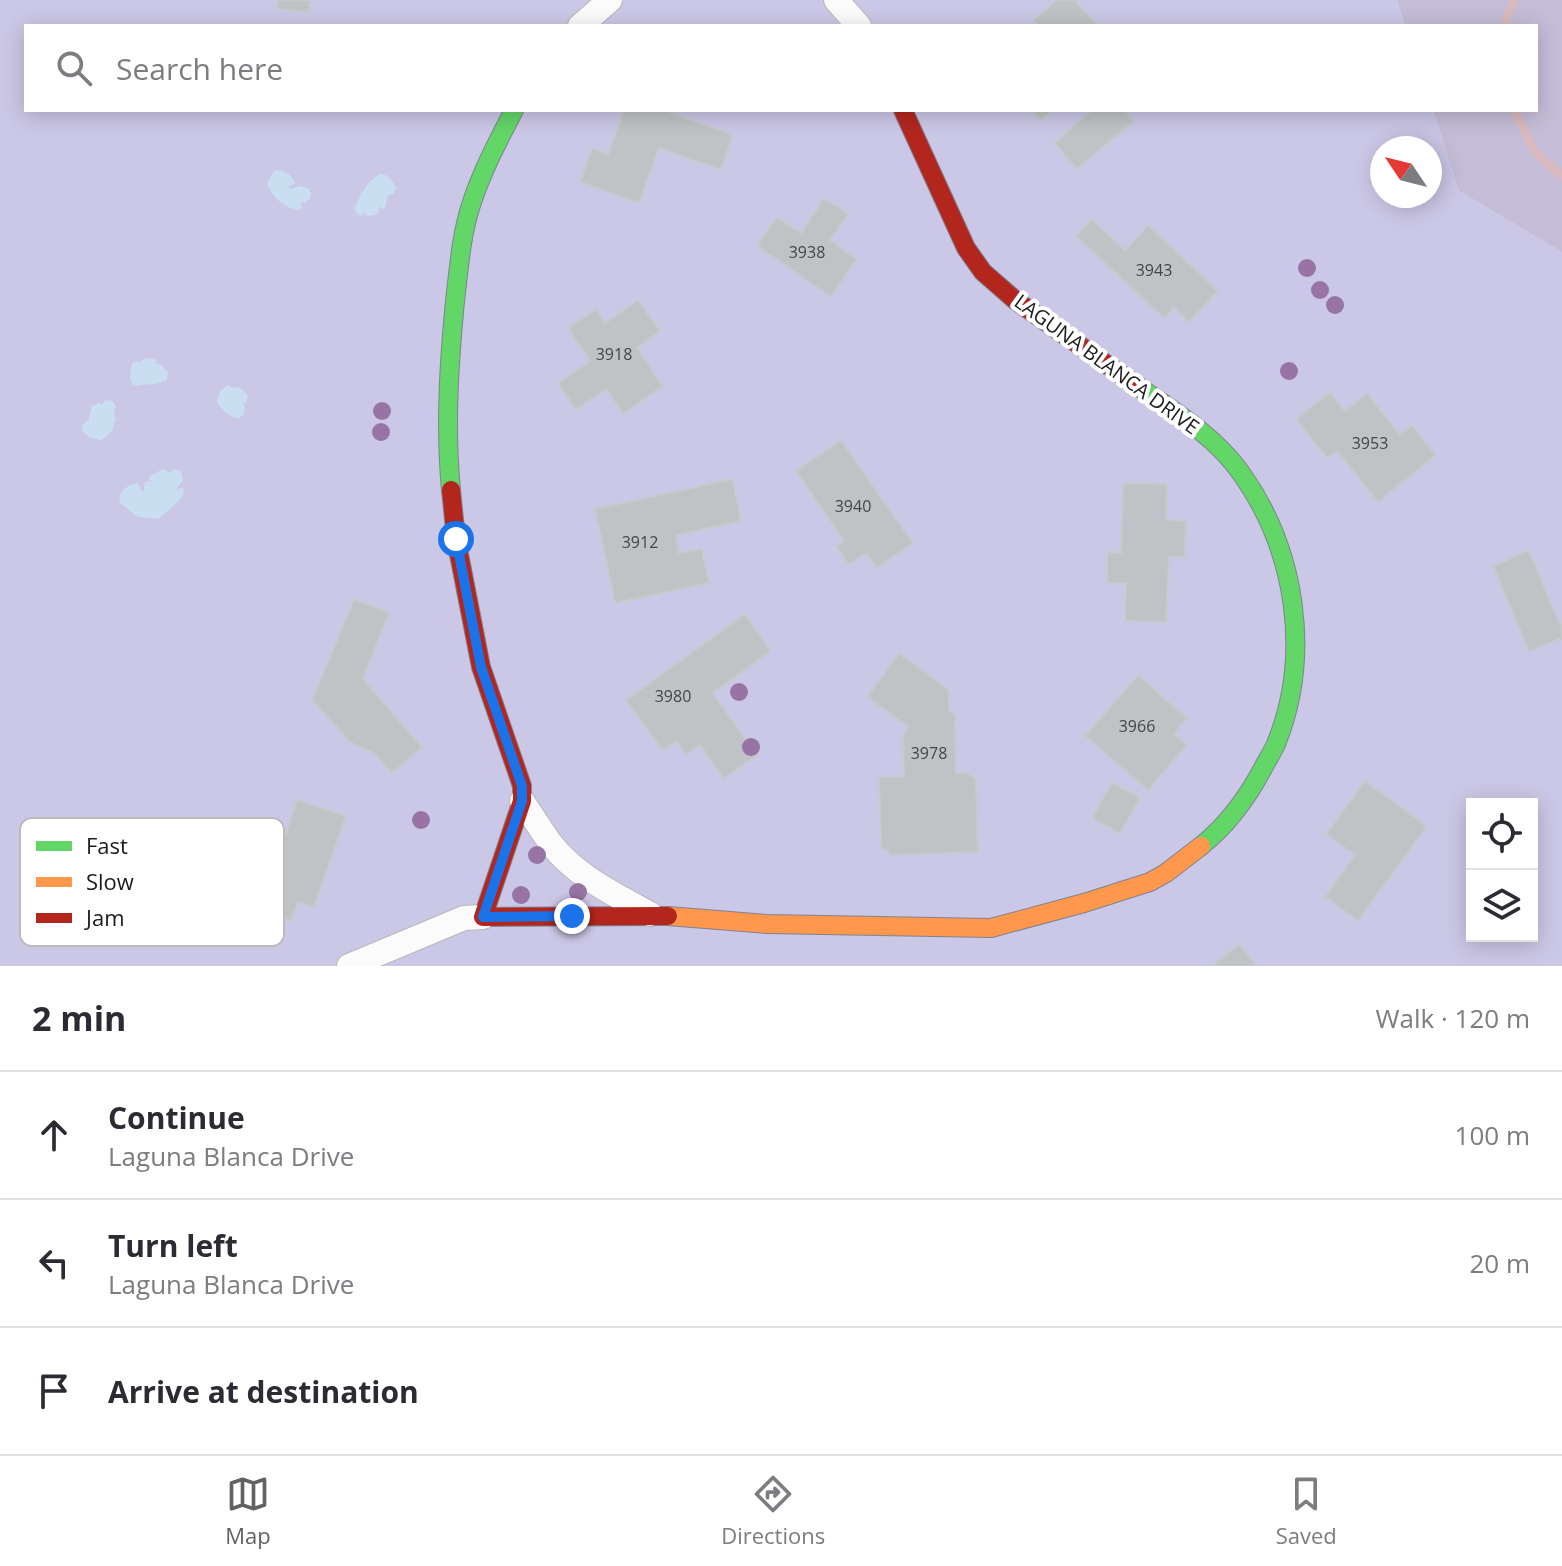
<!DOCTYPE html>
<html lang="en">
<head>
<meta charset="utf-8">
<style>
	body { margin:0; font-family:"Open Sans",sans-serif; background:#f2f2f3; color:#2b2b33 }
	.controls { position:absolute; right:24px; bottom:24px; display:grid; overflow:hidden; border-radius:0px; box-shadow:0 4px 20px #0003 }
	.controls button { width:72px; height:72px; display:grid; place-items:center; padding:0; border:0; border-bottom:2px solid #e1e1e2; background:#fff; color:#2b2b33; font:40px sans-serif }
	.compass { position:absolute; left:1370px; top:136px; width:72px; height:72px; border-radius:50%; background:#fff; box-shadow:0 4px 20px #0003; rotate:305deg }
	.stop { position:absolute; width:24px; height:24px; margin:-18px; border:6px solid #1a73e8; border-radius:50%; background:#fff }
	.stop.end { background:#1a73e8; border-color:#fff; box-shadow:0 2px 8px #0008 }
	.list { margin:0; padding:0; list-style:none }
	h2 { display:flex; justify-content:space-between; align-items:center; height:104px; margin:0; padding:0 32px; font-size:34px }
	h2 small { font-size:26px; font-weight:400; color:#7c7c81 }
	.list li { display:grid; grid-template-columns:52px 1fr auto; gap:24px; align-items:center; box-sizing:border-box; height:128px; padding:0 32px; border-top:2px solid #e1e1e2 }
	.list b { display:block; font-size:30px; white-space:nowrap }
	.list p { margin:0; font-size:26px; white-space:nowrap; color:#7c7c81 }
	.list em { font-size:26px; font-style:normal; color:#7c7c81 }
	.icon { flex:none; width:44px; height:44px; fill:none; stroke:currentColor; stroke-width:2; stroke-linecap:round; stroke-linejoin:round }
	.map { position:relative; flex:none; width:1562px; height:966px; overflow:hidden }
	.search { position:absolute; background:#fff; box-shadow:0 4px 20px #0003; left:24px; right:24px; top:24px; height:88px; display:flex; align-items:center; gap:20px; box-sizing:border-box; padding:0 28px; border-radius:0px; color:#7c7c81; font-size:30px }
	.sheet { height:488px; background:#fff }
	nav { display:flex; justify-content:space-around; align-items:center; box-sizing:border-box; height:112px; border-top:2px solid #e1e1e2; background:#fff; font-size:22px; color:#7c7c81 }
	nav a { display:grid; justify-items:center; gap:4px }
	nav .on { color:#616263 }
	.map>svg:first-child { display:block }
	.grass { fill:#cbc7e6; fill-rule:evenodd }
	.forest { fill:#c5bdd7 }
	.sand { fill:#cadef1 }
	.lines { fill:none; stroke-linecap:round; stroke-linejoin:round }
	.stream { stroke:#dababd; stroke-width:8 }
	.building { fill:#c0c3c5; stroke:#c6cbcd; stroke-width:2 }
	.street-casing { stroke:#b7b8ba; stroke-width:26 }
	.fast-casing { stroke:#7e8391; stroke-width:20 }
	.slow-casing { stroke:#7e8391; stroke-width:20 }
	.jam-casing { stroke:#7e8391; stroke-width:20 }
	.street { stroke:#fbfbfc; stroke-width:24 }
	.fast { stroke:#63d668; stroke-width:18 }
	.slow { stroke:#ff974d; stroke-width:18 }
	.jam { stroke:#b3261e; stroke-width:18 }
	.tree { fill:#9874a5 }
	.route { stroke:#1a73e8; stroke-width:10 }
	.labels { text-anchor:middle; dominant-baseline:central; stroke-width:8; stroke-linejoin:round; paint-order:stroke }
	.number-label { font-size:16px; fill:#444546 }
	.street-label { font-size:20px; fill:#1b1b1b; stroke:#fff }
	.key { fill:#fff; stroke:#bbb; stroke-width:2 }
	.key-label { font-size:22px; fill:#1b1b1b }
</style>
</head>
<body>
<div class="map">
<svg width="1562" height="966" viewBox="0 0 1562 966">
	<rect width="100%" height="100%" fill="#e4e7ea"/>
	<!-- grass -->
	<path class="grass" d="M0 0H1397L1405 26H26V110H1433L1459 191 1562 252V966H0ZM1382 148H1430V196H1382ZM1472 804H1532V936H1472Z"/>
	<!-- forest -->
	<polygon class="forest" points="1397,0 1562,0 1562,252 1459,191 1433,110 1536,110 1536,26 1405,26"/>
	<!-- sand -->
	<g class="sand">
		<path d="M279 170C286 171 292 176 295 183L288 187 290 189 301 186 309 189 311 194 310 199 306 201 307 203 301 202 302 206 300 210C286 210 271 196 267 183L274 171Z"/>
		<path d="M380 174C390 175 392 180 396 188L394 193 388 196 385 209H382L379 206V212L375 215 366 216 365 212 362 216 358 215 354 209C361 196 365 182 380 174Z"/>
		<path d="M150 358 157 360 155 363 160 364 168 372 167 380C157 386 147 383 136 386L132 384 130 377 132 363 137 361 140 363 143 359Z"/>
		<path d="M228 385 233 388C240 385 244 392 248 396L246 403 243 404 245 407 244 414 239 418C230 418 222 410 217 402L220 391Z"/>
		<path d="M105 400 112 401 116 406 114 411 116 420 114 423C115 431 107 436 101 440L91 438 82 431V426L89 419 92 405H95L99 402 102 405Z"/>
		<path d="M173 469 181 471 183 480 176 489 183 488 184 493C178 505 168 510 158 519L138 517 120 503C117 492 128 484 138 483L141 490 144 491V484L148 481 153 482 149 479 150 476 163 469 170 473Z"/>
	</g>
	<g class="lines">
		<!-- stream -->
		<g class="stream">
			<polyline points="1504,26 1514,0"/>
			<polyline points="1514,110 1535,152 1562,176"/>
		</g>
	</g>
	<!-- building -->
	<g class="building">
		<polygon points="278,0 310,0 309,12 277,9"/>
		<polygon points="1057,0 1075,0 1098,26 1038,26 1033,20"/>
		<polygon points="624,110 664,110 733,135 721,170 659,148 639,203 580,182 592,148 608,154"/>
		<polygon points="1031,110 1053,110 1041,121"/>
		<polygon points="1092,110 1124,110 1134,121 1077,169 1054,143"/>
		<polygon points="824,198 848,214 830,240 857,259 831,297 757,246 777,217 801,233"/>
		<polygon points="1092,219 1125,250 1148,225 1218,291 1189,322 1174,308 1164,318 1076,236"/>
		<polygon points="638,300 660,331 637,348 663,386 623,414 606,389 576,410 558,383 590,361 568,328 596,309 605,323"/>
		<polygon points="1330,392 1345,411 1367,393 1400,435 1412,425 1436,455 1378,502 1337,451 1327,458 1296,419"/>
		<polygon points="841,440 913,543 877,568 866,553 849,565 836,546 844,541 796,471"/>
		<polygon points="733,479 741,521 676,535 679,553 702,549 709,583 615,603 595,509"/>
		<polygon points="1123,483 1167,484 1166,520 1186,521 1185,557 1169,557 1166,622 1125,621 1126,583 1107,583 1107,552 1121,553"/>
		<polygon points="1529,550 1562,629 1562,638 1529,652 1493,566"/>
		<polygon points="354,599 389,613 363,679 422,747 392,773 374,753 351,743 312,700"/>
		<polygon points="745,614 771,651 713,693 757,755 724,779 700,745 686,755 676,741 663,751 626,700"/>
		<polygon points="899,653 949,690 949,710 955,714 956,773 967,773 976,779 978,852 892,855 881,847 879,777 904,777 903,734 908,727 867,697"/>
		<polygon points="1138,675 1187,718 1174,734 1187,745 1148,790 1085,736"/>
		<polygon points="1365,781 1427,826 1358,921 1325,897 1355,855 1326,834"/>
		<polygon points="1112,782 1140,798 1120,834 1092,818"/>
		<polygon points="297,800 346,816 314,907 298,902 291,921 259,911"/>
		<polygon points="1239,944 1257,966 1212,966"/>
	</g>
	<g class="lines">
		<!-- street casing -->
		<g class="street-casing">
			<g id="street">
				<polyline points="836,0 859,26"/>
				<polyline points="580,26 610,0"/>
				<path d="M522 801C532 815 541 830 551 844 577 877 614 894 650 914"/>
				<polyline points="349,966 464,918 483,917"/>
			</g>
		</g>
		<!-- fast casing -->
		<g class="fast-casing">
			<g id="fast">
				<path d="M1139 387C1175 412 1215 436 1241 473 1296 550 1312 655 1276 744 1272 753 1266 762 1262 770 1247 798 1226 826 1201 846"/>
				<path d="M451 490C445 427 449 364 455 301 459 268 461 236 471 205 482 171 498 141 514 110"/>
			</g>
		</g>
		<!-- slow casing -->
		<g class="slow-casing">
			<polyline id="slow" points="668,916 767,924 991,928 1084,903 1150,882 1166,873 1201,846"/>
		</g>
		<!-- jam casing -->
		<g class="jam-casing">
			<g id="jam">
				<polyline points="903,110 966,248 983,272 1015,300 1139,387"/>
				<polyline points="451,490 456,539 481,667 522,786 522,801 483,917 668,916"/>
			</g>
		</g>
		<!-- street -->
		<use href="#street" class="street"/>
		<!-- fast -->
		<use href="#fast" class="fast"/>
		<!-- slow -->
		<use href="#slow" class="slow"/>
		<!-- jam -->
		<use href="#jam" class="jam"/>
	</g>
	<!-- trees -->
	<g class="tree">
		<circle cx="1307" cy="268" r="9"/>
		<circle cx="1320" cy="290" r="9"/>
		<circle cx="1335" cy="305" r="9"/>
		<circle cx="1289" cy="371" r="9"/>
		<circle cx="382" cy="411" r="9"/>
		<circle cx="381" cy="432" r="9"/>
		<circle cx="739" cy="692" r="9"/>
		<circle cx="751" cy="747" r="9"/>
		<circle cx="421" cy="820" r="9"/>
		<circle cx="537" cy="855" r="9"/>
		<circle cx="578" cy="892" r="9"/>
		<circle cx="521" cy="895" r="9"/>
	</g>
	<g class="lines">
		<!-- route -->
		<polyline class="route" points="456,539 481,667 522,786 522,801 483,917 572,916"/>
	</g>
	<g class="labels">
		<!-- number labels -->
		<g class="number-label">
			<text x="807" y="252">3938</text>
			<text x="1154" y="270">3943</text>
			<text x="614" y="354">3918</text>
			<text x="1370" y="443">3953</text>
			<text x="853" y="506">3940</text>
			<text x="640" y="542">3912</text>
			<text x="673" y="696">3980</text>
			<text x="1137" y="726">3966</text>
			<text x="929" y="753">3978</text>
		</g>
		<!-- street labels -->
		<g class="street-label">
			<text transform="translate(1107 364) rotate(36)">LAGUNA BLANCA DRIVE</text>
		</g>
	</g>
	<!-- legend -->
	<rect x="20" y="818" width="264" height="128" rx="12" class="key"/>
	<rect x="36" y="841" width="36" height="10" fill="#63d668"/>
	<rect x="36" y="877" width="36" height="10" fill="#ff974d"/>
	<rect x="36" y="913" width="36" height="10" fill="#b3261e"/>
	<g class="key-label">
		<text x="86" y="854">Fast</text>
		<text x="86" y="890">Slow</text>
		<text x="86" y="926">Jam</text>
	</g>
</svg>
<div class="controls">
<button><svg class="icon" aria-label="locate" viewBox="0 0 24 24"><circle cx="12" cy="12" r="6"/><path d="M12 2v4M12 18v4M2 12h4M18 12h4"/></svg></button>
<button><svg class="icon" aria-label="layers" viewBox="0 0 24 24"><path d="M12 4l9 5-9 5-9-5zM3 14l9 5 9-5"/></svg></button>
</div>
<svg class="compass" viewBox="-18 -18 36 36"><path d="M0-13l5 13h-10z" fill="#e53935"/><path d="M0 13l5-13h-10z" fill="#7c7c81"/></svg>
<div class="stop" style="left:456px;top:539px"></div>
<div class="stop end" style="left:572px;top:916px"></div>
<div class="search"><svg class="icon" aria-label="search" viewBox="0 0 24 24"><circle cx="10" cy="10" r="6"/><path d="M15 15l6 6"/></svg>Search here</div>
</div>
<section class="sheet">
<h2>2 min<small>Walk · 120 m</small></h2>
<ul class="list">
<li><svg class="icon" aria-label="ahead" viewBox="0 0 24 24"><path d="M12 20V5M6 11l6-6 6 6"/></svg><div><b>Continue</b><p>Laguna Blanca Drive</p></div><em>100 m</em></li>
<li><svg class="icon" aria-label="left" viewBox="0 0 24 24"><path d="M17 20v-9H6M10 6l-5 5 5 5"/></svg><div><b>Turn left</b><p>Laguna Blanca Drive</p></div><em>20 m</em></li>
<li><svg class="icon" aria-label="arrive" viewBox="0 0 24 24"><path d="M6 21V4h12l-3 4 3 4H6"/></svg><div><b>Arrive at destination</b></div></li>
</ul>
</section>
<nav>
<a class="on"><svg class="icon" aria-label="map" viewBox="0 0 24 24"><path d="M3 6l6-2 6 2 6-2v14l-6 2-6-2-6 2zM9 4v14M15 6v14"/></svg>Map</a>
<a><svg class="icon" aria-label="directions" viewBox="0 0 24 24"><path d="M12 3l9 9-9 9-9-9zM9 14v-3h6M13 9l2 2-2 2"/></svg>Directions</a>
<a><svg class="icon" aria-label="saved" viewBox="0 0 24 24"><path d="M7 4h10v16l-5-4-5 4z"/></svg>Saved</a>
</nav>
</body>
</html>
